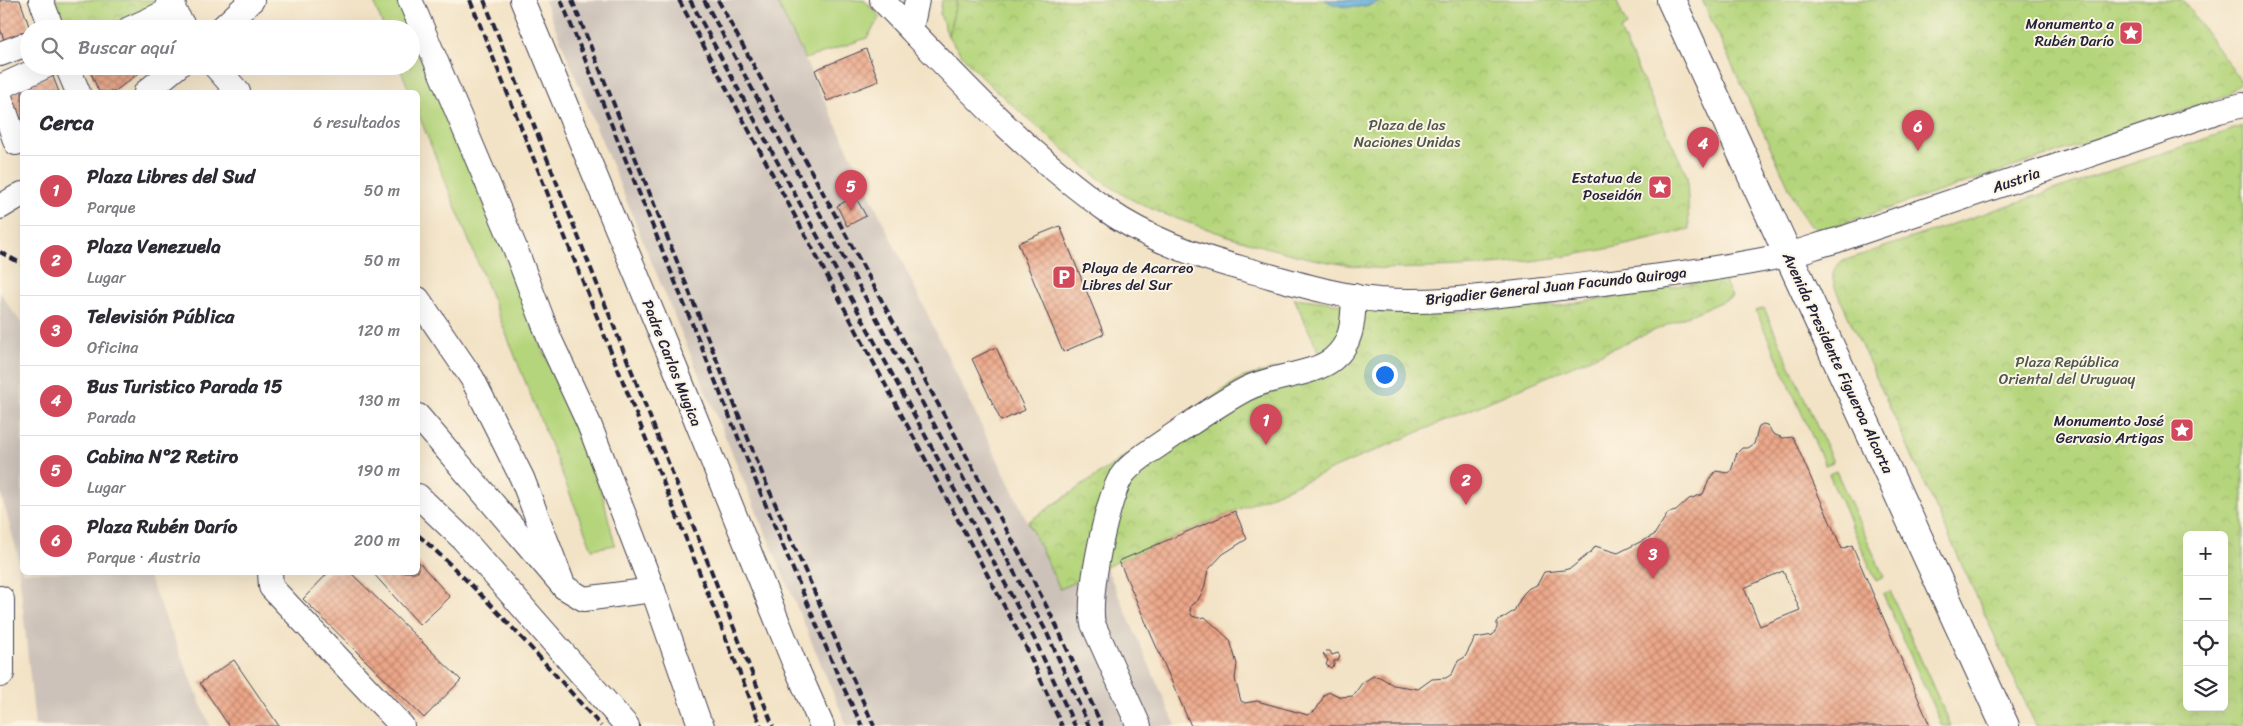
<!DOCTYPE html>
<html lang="es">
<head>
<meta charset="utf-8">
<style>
	body { margin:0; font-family:Sriracha,sans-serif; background:#f7f7f7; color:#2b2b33 }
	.controls { position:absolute; right:15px; bottom:15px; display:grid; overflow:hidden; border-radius:8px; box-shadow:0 5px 20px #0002 }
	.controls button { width:45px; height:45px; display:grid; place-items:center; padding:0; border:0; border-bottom:1px solid #e1e1e2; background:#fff; color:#2b2b33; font:25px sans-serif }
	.you { position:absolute; left:1384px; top:374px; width:18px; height:18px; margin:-12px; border:4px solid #fff; border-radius:50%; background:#1a73e8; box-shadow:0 0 0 8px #1a73e833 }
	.badge { display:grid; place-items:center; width:32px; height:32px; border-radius:50%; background:#d1495b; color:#fff; font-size:16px; font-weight:700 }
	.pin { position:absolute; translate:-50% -41px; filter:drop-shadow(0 1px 2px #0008) }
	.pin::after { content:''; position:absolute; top:26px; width:18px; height:15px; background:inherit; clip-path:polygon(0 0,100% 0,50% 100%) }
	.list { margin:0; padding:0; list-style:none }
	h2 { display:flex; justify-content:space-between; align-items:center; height:65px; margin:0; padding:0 20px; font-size:21px }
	h2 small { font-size:16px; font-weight:400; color:#7c7c81 }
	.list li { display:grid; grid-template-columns:32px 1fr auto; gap:15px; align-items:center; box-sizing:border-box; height:70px; padding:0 20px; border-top:1px solid #e1e1e2 }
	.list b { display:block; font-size:19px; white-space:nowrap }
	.list p { margin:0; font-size:16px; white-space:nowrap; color:#7c7c81 }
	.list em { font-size:16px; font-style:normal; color:#7c7c81 }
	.icon { flex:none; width:28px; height:28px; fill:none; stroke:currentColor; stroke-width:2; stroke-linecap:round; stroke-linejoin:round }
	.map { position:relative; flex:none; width:2243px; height:726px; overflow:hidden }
	.search { position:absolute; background:#fff; box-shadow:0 5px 20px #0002; left:20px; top:20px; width:400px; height:55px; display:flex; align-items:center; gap:12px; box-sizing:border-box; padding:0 18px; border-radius:28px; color:#7c7c81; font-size:19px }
	.panel { position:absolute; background:#fff; box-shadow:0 5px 20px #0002; left:20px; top:90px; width:400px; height:485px; border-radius:8px }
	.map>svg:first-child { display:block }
	.industrial { fill:#cdc2b9 }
	.grass { fill:#b5d57c; stroke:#6c7c5c }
	.park { fill:url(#park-crowns); stroke:#6c7c5c; fill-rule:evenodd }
	.water { fill:url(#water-ripples); stroke:#42698c }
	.building { fill:url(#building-cross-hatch); fill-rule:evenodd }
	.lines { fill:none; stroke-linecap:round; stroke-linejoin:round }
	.minor-casing { stroke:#413f50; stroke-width:26 }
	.major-casing { stroke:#413f50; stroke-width:30 }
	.highway-casing { stroke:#413f50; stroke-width:30 }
	.minor { stroke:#fff; stroke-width:24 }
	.major { stroke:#fff; stroke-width:28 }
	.highway { stroke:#fff; stroke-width:28 }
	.rail { stroke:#22223b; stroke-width:4; stroke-dasharray:8 4; stroke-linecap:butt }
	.labels { text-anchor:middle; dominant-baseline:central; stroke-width:4; stroke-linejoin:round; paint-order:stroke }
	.poi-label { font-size:15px; fill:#22223b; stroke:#fcf5e5; text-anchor:end }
	.park-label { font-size:15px; fill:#4e584e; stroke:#fcf5e5 }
	.street-label { font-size:15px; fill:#22223b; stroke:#fcf5e5 }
</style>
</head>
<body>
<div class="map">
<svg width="2243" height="726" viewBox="0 0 2243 726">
	<defs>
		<pattern id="park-crowns" width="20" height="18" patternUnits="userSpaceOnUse" patternTransform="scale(1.25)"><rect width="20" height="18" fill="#b5d57c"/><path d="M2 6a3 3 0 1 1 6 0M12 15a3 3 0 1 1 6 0" fill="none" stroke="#9bb76c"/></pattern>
		<pattern id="water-ripples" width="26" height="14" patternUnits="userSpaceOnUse" patternTransform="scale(1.25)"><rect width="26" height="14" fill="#63b0dc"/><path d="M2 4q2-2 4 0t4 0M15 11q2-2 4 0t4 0" fill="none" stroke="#518fb4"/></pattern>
		<pattern id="building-cross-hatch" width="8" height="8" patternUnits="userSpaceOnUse" patternTransform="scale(1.25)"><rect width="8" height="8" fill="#eca688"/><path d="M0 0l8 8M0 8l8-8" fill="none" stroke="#bf8770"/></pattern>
	</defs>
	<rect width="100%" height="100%" fill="#fcf5e5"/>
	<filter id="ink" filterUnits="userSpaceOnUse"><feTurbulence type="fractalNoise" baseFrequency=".02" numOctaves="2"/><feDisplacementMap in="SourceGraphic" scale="10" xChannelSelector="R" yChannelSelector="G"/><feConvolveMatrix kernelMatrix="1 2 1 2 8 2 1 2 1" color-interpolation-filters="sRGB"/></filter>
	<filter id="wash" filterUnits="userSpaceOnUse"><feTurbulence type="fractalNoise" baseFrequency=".0096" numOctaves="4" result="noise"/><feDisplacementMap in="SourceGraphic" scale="20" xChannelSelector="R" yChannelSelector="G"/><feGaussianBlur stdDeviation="1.12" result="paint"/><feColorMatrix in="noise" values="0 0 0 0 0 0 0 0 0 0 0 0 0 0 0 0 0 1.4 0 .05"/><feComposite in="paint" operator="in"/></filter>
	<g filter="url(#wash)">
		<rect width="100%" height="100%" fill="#f3e3c6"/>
		<!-- industrial -->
		<g class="industrial">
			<polygon points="544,0 776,0 1060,589 1106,567 1176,726 847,726 649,256"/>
			<polygon points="0,293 22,324 22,572 147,573 210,726 35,726 17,552 0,490"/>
		</g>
		<!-- grass -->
		<g class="grass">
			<polygon points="373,0 401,0 603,497 615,545 592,549 418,113 418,92 410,92 399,66 411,66 411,29 384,29"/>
			<polygon points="776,0 864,0 880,17 867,38 805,59"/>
			<polygon points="942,0 957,0 948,36 940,14"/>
			<polygon points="1764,308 1833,462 1825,465 1756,311"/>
			<polygon points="1836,471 1884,577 1876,581 1829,474"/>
			<polygon points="1890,591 1951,726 1942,726 1883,594"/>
		</g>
		<!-- park -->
		<g class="park">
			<polygon points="54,0 156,0 157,2 109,29 65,29"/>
			<path d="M957 0H1616L1627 26 1620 30 1687 176 1689 229C1605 253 1520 266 1433 268 1410 268 1386 270 1363 267 1315 262 1262 247 1216 232 1185 221 1152 212 1124 195 1094 177 1067 152 1040 129 1008 101 971 72 948 36Z"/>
			<polygon points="1702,0 2183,0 2241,81 2228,96 1823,230 1809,225 1800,211"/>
			<path d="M2243 126V726H2036L1836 290C1831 278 1831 268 1843 261ZM2187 535H2224V707H2187Z"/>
			<polygon points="1723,278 1732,297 1119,561 1060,589 1028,522 1241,378 1321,357 1294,298 1329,302 1379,312 1442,314 1503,308 1559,306"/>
		</g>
		<!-- water -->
		<path class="water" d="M1325 0H1384C1366 8 1343 11 1325 0Z"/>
		<g id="blocks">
			<!-- building -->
			<g class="building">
				<polygon points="0,0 20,0 30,29 29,38 6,46 0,28"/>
				<polygon points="866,49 879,81 827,101 815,70"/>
				<polygon points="88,66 148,66 114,92 99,92"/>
				<polygon points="52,74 59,92 22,92 22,135 6,98"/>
				<polygon points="855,196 866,216 847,226 837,206"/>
				<polygon points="1060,226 1104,334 1063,352 1018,243"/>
				<polygon points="996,347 1025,410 1001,421 972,359"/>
				<path d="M1763 424 1767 425 1773 434 1783 438 1793 437 1842 549 1852 545 1930 726H1191L1119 561 1235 511 1247 539 1223 554 1208 570 1204 589 1198 600 1191 605 1190 611 1192 616 1198 618 1205 617 1230 640 1237 664 1235 679 1241 701 1245 703 1257 701 1308 715 1316 710 1325 694 1330 692 1341 697 1353 696 1362 683 1373 676 1380 677 1393 685 1418 689 1432 679 1446 678 1452 674 1458 661 1465 657 1475 638 1493 635 1497 628V622L1514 611 1523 594 1529 588 1537 585 1544 572 1564 570 1571 568 1592 551 1595 546 1618 553 1654 535 1668 513 1676 511 1689 499 1703 494 1710 478 1716 471 1727 473 1731 471 1737 453 1742 448H1748L1754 444 1759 426ZM1783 571 1800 610 1760 626 1744 588Z"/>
				<polygon points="418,561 450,597 420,625 372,572 418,572"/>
				<polygon points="329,572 350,572 461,680 424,718 303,599"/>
				<polygon points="1326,651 1330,651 1332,655 1338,653 1340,656 1338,661 1334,661 1334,665 1331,668 1326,665 1328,660 1323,654"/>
				<polygon points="234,660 279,726 229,726 200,683"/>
			</g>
		</g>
	</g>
	<g filter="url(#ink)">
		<use href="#blocks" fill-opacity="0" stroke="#413f50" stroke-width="1"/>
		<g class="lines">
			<!-- minor casing -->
			<g class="minor-casing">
				<g id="minor">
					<polyline points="41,0 52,29"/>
					<polyline points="174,0 173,9 185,29"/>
					<polyline points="410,0 515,248 550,340 589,424 653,590 699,722 702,726"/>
					<polyline points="522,0 676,370 793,660 822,726"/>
					<path d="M882 0C953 73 1024 152 1108 211 1151 241 1204 259 1255 272 1295 283 1337 296 1379 300 1435 304 1489 296 1544 290 1625 280 1707 272 1787 255 1804 251 1821 244 1838 240L2219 111 2243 105"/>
					<polyline points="129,29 173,9 168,0"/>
					<polyline points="221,29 252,0"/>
					<polyline points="911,29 917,0"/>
					<polyline points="0,54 29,43"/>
					<polyline points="67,66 78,92"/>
					<polyline points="215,66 238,92"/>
					<polyline points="0,87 46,66"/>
					<polyline points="146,92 178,66"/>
					<polyline points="0,97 16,143"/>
					<polyline points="0,207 22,194"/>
					<polyline points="418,299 472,378 522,478 564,587"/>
					<polyline points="418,416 564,587 584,599 653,590"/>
					<polyline points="418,496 463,539 627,726"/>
					<polyline points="270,572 271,587 402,726"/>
					<path d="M1139 726 1093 624C1087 596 1106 503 1121 477 1127 467 1138 460 1147 453 1179 432 1212 407 1246 389 1272 375 1312 376 1333 359 1353 343 1353 320 1354 296"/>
				</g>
			</g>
			<!-- major casing -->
			<g class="major-casing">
				<polyline id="major" points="1671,0 2005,726"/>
			</g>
			<!-- highway casing -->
			<g class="highway-casing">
				<polyline id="highway" points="0,600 0,673"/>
			</g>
			<!-- minor -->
			<use href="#minor" class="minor"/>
			<!-- major -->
			<use href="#major" class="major"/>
			<!-- highway -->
			<use href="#highway" class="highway"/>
			<!-- rail -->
			<g class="rail">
				<polyline points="470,0 761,726"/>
				<polyline points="484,0 773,726"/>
				<polyline points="561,0 759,489 839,678 862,726"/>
				<polyline points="572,0 766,483 874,726"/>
				<polyline points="679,0 1024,643 1062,726"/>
				<polyline points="690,0 1000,574 1034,638 1075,726"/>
				<polyline points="704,0 1046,631 1089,726"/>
				<polyline points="718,0 1023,560 1057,627 1102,726"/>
				<polyline points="0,252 22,264"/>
				<path d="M418 535C484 593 542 660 601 726"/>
			</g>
		</g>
	</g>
	<!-- icons -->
	<defs>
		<g id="sight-square" transform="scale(1.25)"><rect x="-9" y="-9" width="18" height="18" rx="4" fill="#d1495b" stroke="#fcf5e5"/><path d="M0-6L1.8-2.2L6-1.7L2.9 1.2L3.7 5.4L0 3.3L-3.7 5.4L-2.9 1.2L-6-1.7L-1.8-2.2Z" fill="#fff"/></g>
		<g id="parking-square" transform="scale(1.25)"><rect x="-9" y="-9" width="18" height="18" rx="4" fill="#d1495b" stroke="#fcf5e5"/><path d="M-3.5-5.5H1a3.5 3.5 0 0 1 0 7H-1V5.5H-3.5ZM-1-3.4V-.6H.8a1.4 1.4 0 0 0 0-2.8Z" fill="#fff"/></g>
	</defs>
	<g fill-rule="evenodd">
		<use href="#sight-square" x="2131" y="33"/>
		<use href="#sight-square" x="1660" y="187"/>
		<use href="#parking-square" x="1064" y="277"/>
		<use href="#sight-square" x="2182" y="430"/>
	</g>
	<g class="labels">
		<!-- poi labels -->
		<g class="poi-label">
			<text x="2114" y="24">Monumento a<tspan x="2114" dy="17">Rubén Darío</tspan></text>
			<text x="1642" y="178">Estatua de<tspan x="1642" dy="17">Poseidón</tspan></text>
			<text x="1082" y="268" text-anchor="start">Playa de Acarreo<tspan x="1082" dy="17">Libres del Sur</tspan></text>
			<text x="2164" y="421">Monumento José<tspan x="2164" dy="17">Gervasio Artigas</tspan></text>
		</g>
		<!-- park labels -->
		<g class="park-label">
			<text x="1407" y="125">Plaza de las<tspan x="1407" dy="17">Naciones Unidas</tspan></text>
			<text x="2067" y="362">Plaza República<tspan x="2067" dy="17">Oriental del Uruguay</tspan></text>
		</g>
		<!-- street labels -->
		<g class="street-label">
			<text transform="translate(2016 180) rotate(-19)">Austria</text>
			<text transform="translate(1556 286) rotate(-6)">Brigadier General Juan Facundo Quiroga</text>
			<text transform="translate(672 363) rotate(68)">Padre Carlos Mugica</text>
			<text transform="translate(1838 363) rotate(65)">Avenida Presidente Figueroa Alcorta</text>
		</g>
	</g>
</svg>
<div class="controls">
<button>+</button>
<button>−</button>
<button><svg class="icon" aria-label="locate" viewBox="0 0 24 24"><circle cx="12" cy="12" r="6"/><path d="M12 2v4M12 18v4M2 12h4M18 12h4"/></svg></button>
<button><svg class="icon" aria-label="layers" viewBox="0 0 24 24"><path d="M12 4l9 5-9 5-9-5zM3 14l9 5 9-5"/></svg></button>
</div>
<div class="you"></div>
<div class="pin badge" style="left:1266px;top:445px">1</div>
<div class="pin badge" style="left:1466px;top:505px">2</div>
<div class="pin badge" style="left:1653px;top:579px">3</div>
<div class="pin badge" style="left:1703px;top:168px">4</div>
<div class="pin badge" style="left:851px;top:211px">5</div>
<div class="pin badge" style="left:1918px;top:151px">6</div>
<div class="search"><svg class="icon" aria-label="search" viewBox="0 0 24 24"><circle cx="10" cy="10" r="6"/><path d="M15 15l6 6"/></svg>Buscar aquí</div>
<section class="panel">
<h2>Cerca<small>6 resultados</small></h2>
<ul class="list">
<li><span class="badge">1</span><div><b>Plaza Libres del Sud</b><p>Parque</p></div><em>50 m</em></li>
<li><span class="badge">2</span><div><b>Plaza Venezuela</b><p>Lugar</p></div><em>50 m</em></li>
<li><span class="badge">3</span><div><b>Televisión Pública</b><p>Oficina</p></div><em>120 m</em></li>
<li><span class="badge">4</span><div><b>Bus Turistico Parada 15</b><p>Parada</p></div><em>130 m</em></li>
<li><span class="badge">5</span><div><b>Cabina N°2 Retiro</b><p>Lugar</p></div><em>190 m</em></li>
<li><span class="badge">6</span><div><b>Plaza Rubén Darío</b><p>Parque · Austria</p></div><em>200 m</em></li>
</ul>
</section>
</div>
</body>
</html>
